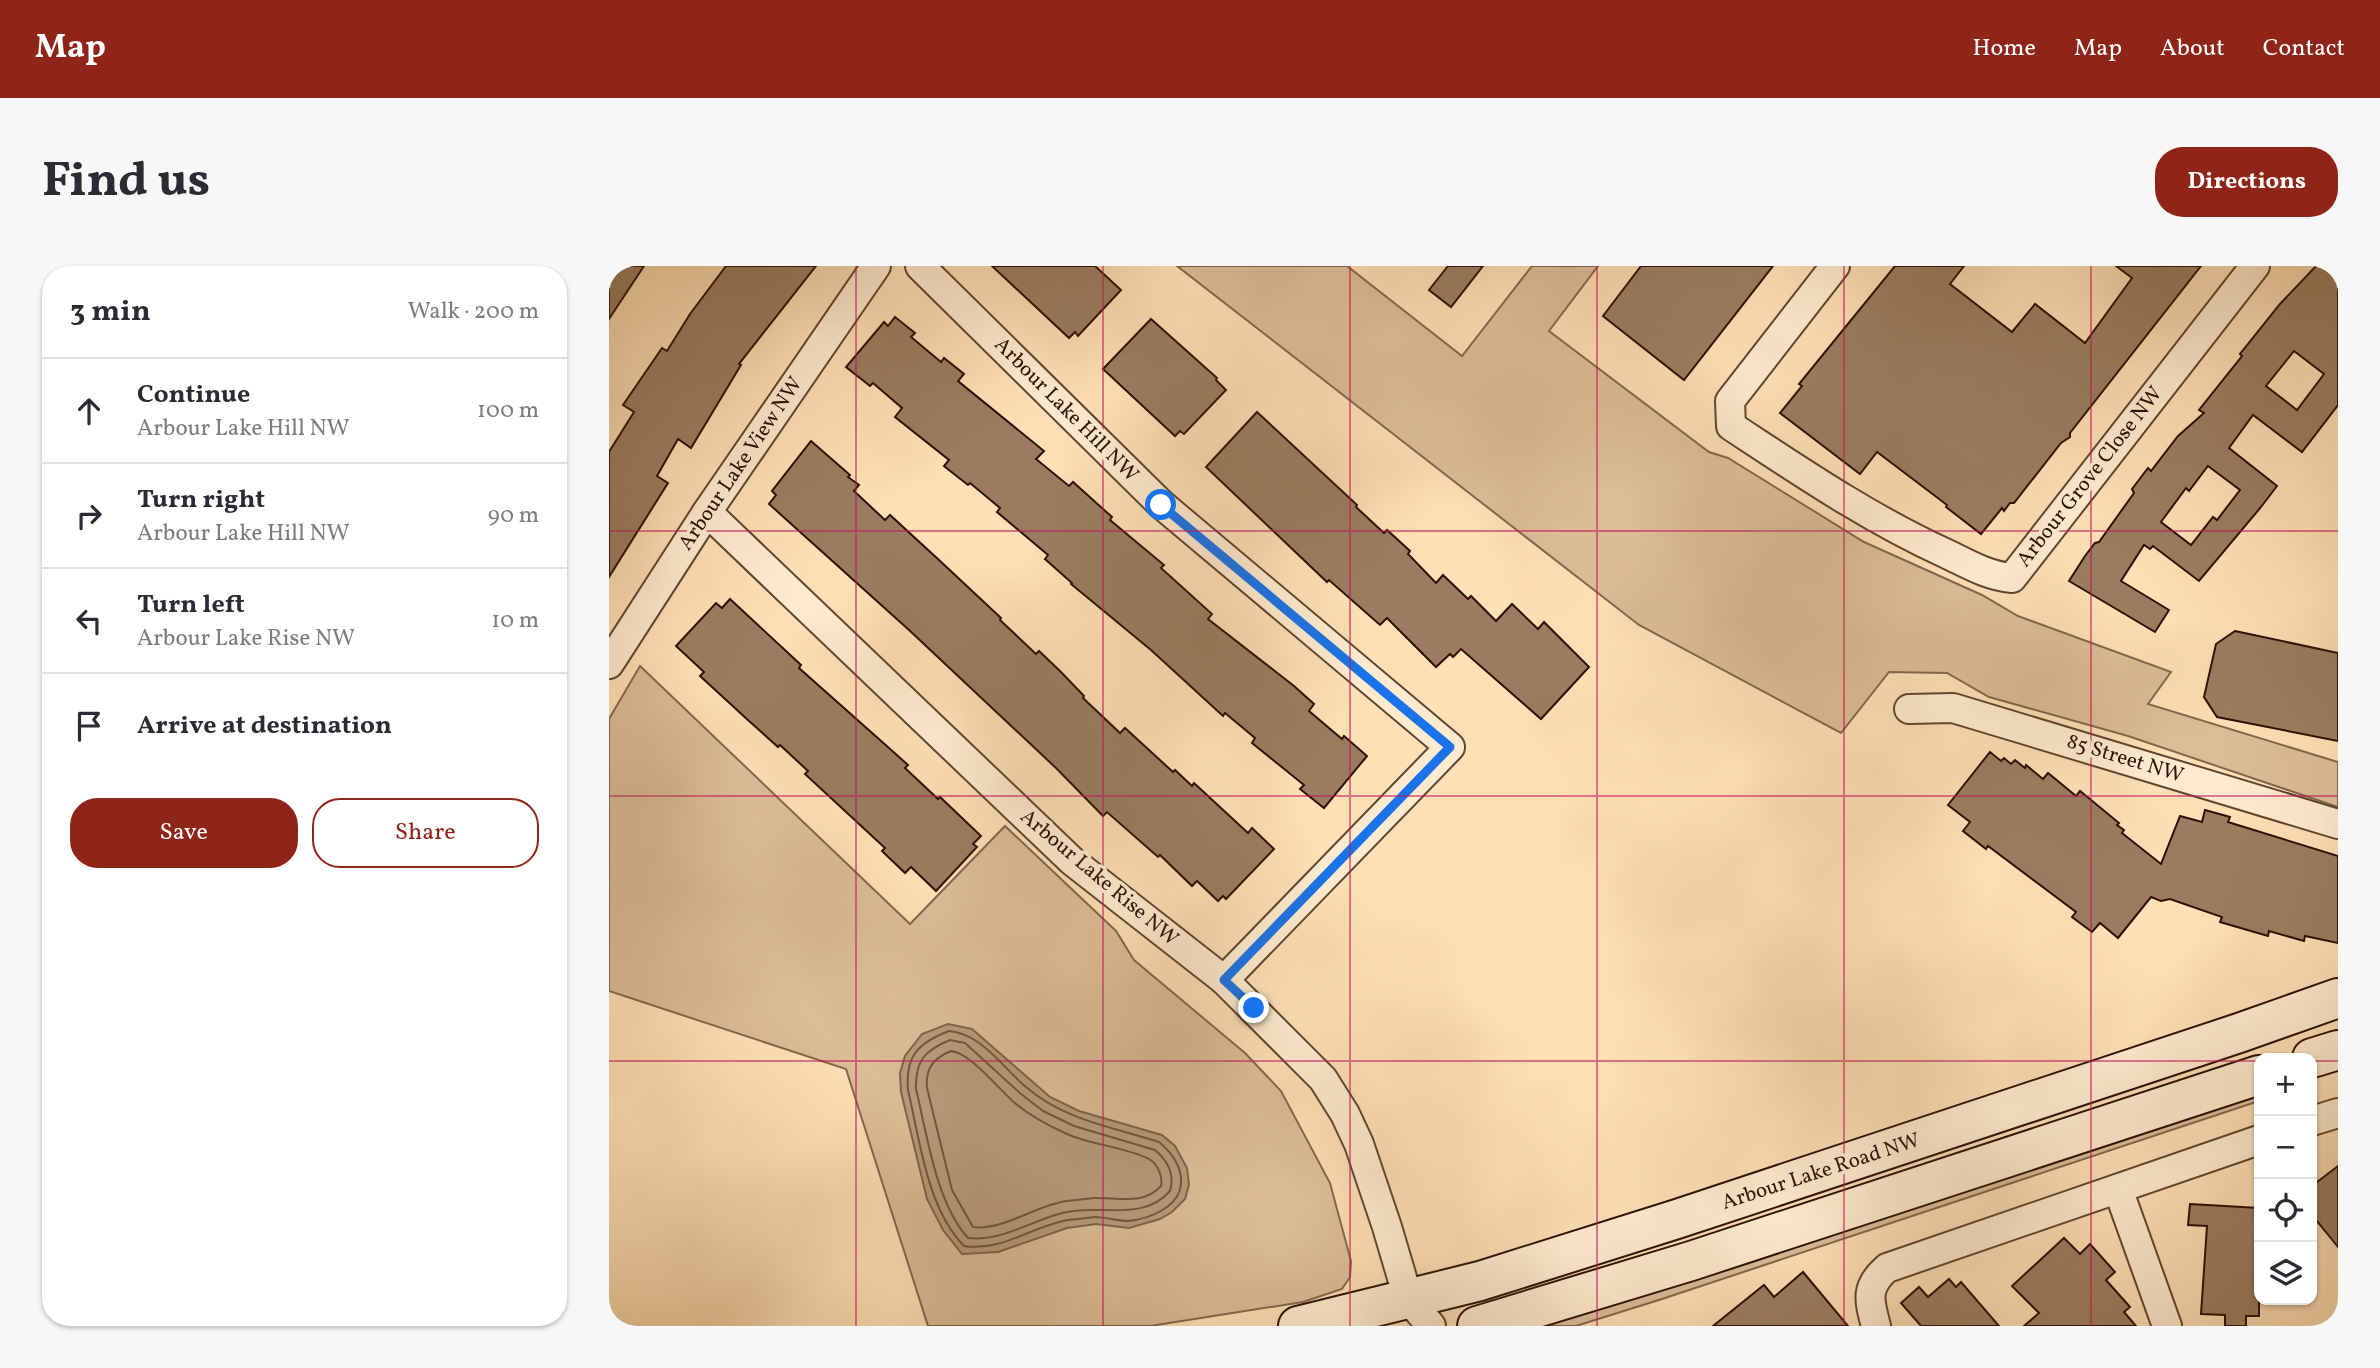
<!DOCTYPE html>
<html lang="en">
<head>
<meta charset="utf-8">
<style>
	body { margin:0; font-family:Vollkorn,serif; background:#f7f7f7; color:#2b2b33 }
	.controls { position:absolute; right:21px; bottom:21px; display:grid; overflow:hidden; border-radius:14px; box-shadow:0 2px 5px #0004 }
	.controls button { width:63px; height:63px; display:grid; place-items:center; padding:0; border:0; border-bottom:2px solid #e1e1e2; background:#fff; color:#2b2b33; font:35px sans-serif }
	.stop { position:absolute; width:21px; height:21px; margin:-16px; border:5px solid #1a73e8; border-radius:50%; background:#fff }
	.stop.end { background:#1a73e8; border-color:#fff; box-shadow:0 2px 7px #0008 }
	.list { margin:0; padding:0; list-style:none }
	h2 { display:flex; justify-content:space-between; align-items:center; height:91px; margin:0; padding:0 28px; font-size:30px }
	h2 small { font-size:23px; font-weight:400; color:#7c7c81 }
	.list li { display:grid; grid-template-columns:46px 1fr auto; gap:21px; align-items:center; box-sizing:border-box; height:105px; padding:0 28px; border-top:2px solid #e1e1e2 }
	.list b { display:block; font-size:26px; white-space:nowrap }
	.list p { margin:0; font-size:23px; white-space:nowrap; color:#7c7c81 }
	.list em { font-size:23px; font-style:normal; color:#7c7c81 }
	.actions { display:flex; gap:14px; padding:21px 28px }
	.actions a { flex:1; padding:16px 0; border:2px solid #8f2418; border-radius:28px; text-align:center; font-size:24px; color:#8f2418 }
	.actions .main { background:#8f2418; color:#fff }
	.icon { flex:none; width:38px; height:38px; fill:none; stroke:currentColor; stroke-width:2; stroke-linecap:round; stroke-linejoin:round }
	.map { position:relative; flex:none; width:1729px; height:1060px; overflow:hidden; border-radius:28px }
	header { display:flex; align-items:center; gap:42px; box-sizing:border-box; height:98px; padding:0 35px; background:#8f2418; color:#fff }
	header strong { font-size:33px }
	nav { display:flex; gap:38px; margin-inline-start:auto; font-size:24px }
	.intro { display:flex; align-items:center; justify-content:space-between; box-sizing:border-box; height:168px; padding:0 42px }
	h1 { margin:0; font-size:49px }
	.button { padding:18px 32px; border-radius:28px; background:#8f2418; color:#fff; font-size:24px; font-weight:700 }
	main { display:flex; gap:42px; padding:0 42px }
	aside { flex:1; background:#fff; border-radius:28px; box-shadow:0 2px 5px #0004 }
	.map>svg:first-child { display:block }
	.green { fill:#dbbd97; stroke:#84674e; stroke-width:2 }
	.water { fill:#b79a79; stroke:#80634a; stroke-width:2 }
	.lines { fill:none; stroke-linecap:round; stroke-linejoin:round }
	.shore { stroke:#72563e; stroke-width:2 }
	.building { fill:#9a7d60; stroke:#2e1104; stroke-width:2; fill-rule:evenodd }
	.street-casing { stroke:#624530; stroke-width:32 }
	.secondary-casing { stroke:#2e1104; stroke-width:42 }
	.street { stroke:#feebcf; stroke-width:28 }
	.secondary { stroke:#feebcf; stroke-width:38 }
	.route { stroke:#1a73e8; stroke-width:9 }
	.grid { fill:none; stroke:#c2185b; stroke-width:2; stroke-opacity:0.55 }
	.labels { text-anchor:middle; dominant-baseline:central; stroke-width:7; stroke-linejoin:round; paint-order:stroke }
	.street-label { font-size:21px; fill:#2e1104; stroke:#feebcf }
</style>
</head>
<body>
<header>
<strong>Map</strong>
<nav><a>Home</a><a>Map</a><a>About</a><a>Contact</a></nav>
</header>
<div class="intro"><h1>Find us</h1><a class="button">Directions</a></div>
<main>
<aside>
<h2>3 min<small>Walk · 200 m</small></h2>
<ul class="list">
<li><svg class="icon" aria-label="ahead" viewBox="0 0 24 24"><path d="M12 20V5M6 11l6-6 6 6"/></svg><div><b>Continue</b><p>Arbour Lake Hill NW</p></div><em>100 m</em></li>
<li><svg class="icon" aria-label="right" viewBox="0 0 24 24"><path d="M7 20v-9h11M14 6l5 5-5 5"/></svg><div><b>Turn right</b><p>Arbour Lake Hill NW</p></div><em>90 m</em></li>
<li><svg class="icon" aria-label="left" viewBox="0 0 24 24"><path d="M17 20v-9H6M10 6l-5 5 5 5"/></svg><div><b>Turn left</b><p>Arbour Lake Rise NW</p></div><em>10 m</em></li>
<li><svg class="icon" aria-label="arrive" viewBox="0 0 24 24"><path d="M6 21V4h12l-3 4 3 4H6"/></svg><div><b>Arrive at destination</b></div></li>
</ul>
<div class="actions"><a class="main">Save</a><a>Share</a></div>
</aside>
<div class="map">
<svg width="1729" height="1060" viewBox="0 0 1729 1060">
	<rect width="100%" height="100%" fill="#fee0b5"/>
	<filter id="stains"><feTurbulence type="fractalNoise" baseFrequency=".00286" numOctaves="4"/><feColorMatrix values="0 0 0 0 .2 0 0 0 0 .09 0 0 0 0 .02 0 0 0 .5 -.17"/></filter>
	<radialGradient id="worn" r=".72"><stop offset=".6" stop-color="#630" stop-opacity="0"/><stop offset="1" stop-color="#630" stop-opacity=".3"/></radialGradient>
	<!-- green -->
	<g class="green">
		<polygon points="568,0 738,0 853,90 923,0 989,0 940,65 1100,186 1119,192 1255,276 1373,329 1409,350 1562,406 1539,438 1729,496 1729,541 1519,470 1380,431 1338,407 1280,406 1232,467 1030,359"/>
		<polygon points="31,400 301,658 396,560 507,665 525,694 636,787 672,825 721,917 742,995 741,1011 733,1023 694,1036 541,1060 319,1060 237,803 0,725 0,453"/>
		<polygon points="1650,826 1650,835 1053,1033 967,1060 930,1060"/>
	</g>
	<!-- water -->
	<polygon class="water" points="339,758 363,763 441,831 470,845 553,869 566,880 578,902 580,919 576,933 563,946 551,953 520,962 487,958 458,962 389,986 353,988 334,964 318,933 292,826 291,807 296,790 313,768"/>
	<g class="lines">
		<!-- shore -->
		<g class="shore">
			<path d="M340 765C373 768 393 801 417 821 455 854 503 861 550 876 562 886 573 900 572 917 571 941 540 953 519 955 508 955 497 951 486 951 478 952 468 953 459 954 423 960 393 986 355 980 318 942 311 875 299 824 296 790 309 777 340 765Z"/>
			<path d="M341 774 356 777 412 828 434 845 465 860 546 884C559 895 566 908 561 925 533 957 490 937 453 947 422 955 391 976 359 972 327 937 318 868 307 823 306 795 316 784 341 774Z"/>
			<path d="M342 785C361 786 391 825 407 838 423 851 440 860 458 868 482 879 517 881 540 893 549 898 554 911 552 920 534 940 508 931 485 932 476 933 467 934 458 935 427 939 394 965 364 961L343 924 318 822C316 802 325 792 342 785Z"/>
		</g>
	</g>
	<!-- building -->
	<g class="building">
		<polygon points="0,0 35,0 0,53"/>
		<polygon points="117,0 207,0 130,98 132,99 82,182 69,173 48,210 59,217 0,311 0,186 25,146 14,139 53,82 58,85 81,48"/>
		<polygon points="383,0 486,0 512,24 469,70 466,66 460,72"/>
		<polygon points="839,0 874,0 842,41 820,24"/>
		<polygon points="1032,0 1164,0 1075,114 994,50"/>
		<polygon points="1286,0 1355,0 1341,18 1403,66 1426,38 1476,77 1523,12 1507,0 1592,0 1461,167 1461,171 1452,177 1405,237 1401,237 1395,245 1393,242 1372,268 1337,241 1338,239 1268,186 1251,208 1171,147 1193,120 1190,118"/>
		<path d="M1707 0H1729V139L1693 186 1644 149 1620 182 1668 220 1652 241 1590 315 1544 280 1541 283 1535 279 1512 315 1560 344 1546 366 1460 315 1476 290 1486 277 1490 276 1525 227 1523 223 1539 202 1542 205 1569 170 1595 147 1590 144 1633 90 1631 88 1671 38ZM1685 85 1715 108 1688 144 1657 120ZM1599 200 1631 224 1608 254 1604 251 1582 279 1552 256 1577 222 1580 225Z"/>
		<polygon points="286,51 306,67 302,71 332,96 335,92 355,108 349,115 435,185 427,193 460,220 464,216 503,251 501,254 555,299 552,302 603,348 599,353 685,420 705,438 700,445 733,473 735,470 758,490 715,542 691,523 695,519 643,477 646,472 616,447 614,450 542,384 462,318 463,317 436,293 439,289 388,246 391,242 361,217 359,219 335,200 340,194 286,151 293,142 264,117 261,120 237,101 275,56 279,60"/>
		<polygon points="542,53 608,112 607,114 617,124 575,168 571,165 566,170 494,103"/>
		<polygon points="648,146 748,239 747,241 775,267 778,264 801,285 799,288 827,317 834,309 859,333 862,330 887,355 903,338 929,363 935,356 980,401 932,453 852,383 844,391 841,388 827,401 778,352 771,359 720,314 718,316 700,299 597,201"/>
		<polygon points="202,175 241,209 239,211 250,219 245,225 276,254 281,249 330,294 392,352 391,354 427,388 430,385 452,406 475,430 474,432 511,467 516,462 564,506 566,504 583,520 585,517 639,567 643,562 665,583 617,633 614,630 609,635 588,615 583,620 551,589 549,591 498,546 494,550 447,502 300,364 160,238 167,229 163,225"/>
		<polygon points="121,333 192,399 190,402 280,482 299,499 296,502 329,533 331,531 372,570 364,578 368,581 327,625 302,601 296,607 273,585 276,582 196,508 199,505 171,479 169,481 140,455 91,410 95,406 67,380 107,337 113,342"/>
		<polygon points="1626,365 1729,387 1729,475 1608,451 1595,431 1607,378"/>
		<polygon points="1381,486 1392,495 1395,492 1402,498 1406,494 1416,502 1417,499 1434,513 1439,507 1467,530 1471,525 1510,557 1508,559 1515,564 1513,567 1552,598 1571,550 1593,556 1596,544 1621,551 1619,556 1729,590 1729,677 1696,670 1695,675 1660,665 1659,670 1611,656 1613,651 1561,633 1552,635 1542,631 1509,672 1491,657 1483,666 1463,651 1467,646 1379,580 1377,583 1354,565 1361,556 1339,539"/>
		<polygon points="1729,900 1729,981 1703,949 1703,920"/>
		<polygon points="1581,938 1650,942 1650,1050 1637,1050 1637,1060 1616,1060 1616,1049 1592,1048 1598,960 1579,959"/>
		<polygon points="1455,972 1471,988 1481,978 1506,1006 1497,1014 1521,1041 1515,1046 1527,1060 1415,1060 1430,1047 1403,1020"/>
		<polygon points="1194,1006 1239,1060 1104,1060 1155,1019 1165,1031"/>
		<polygon points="1340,1013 1347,1021 1352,1016 1390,1060 1312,1060 1292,1037 1310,1021 1319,1031"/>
	</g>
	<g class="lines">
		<!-- street casing -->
		<g class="street-casing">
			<g id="street">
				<polyline points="311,0 552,238 841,481 615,714"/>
				<path d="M1226 0 1121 135 1122 160C1192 206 1261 253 1338 288 1359 298 1379 310 1403 312L1646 0"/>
				<polyline points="98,246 463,595 615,714 714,813 736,848 750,878 778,961 799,1032 822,1060"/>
				<polyline points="0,398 98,246 267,0"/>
				<polyline points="1300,443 1344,442 1729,558"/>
				<polyline points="1703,855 1729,847"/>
				<polyline points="1509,923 1558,1060"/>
				<path d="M1267 1060C1260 1034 1256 1021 1278 1002L1650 874"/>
			</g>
		</g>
		<!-- secondary casing -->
		<g class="secondary-casing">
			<g id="secondary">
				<polyline points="1703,792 1729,784"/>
				<polyline points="689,1060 871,1015 1068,953 1630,767 1729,732"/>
				<polyline points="868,1060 1082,995 1650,809"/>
			</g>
		</g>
		<!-- street -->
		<use href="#street" class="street"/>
		<!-- secondary -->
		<use href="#secondary" class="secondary"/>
	</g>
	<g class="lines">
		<!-- route -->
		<polyline class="route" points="552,239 841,481 615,714 645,742"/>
	</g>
	<!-- grid -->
	<path class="grid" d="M247 0V1060M494 0V1060M741 0V1060M988 0V1060M1235 0V1060M1482 0V1060M0 265H1729M0 530H1729M0 795H1650M1703 795H1729"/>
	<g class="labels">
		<!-- street labels -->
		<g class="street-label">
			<text transform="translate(457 144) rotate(45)">Arbour Lake Hill NW</text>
			<text transform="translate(132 198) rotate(-56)">Arbour Lake View NW</text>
			<text transform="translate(1481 211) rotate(-52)">Arbour Grove Close NW</text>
			<text transform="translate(1516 493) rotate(17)">85 Street NW</text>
			<text transform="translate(490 612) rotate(40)">Arbour Lake Rise NW</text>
			<text transform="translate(1212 906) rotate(-18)">Arbour Lake Road NW</text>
		</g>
	</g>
	<rect width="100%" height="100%" filter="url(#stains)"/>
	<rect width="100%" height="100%" fill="url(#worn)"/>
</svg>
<div class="controls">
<button>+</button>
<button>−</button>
<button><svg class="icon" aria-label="locate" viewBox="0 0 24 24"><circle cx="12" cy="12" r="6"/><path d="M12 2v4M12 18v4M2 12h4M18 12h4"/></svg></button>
<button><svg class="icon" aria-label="layers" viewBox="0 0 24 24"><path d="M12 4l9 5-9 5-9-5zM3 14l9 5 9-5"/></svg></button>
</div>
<div class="stop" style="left:552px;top:239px"></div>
<div class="stop end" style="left:645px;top:742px"></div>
</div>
</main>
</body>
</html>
